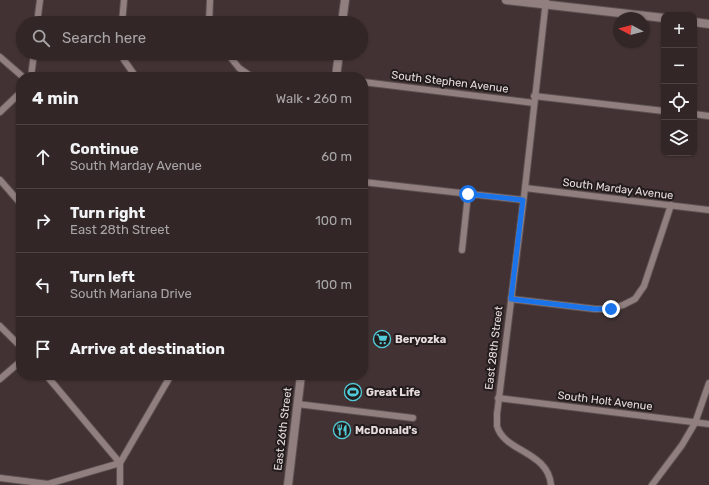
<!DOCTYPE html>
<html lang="en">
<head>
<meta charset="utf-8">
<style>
	body { margin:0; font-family:Rubik,sans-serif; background:#3a2e2e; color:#f1f3f6 }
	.controls { position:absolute; right:12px; top:12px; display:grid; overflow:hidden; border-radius:8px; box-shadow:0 1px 3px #0004 }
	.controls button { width:36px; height:36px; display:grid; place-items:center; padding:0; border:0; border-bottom:1px solid #4d4343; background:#322626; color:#f1f3f6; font:20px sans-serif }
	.compass { position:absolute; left:613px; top:12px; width:36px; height:36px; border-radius:50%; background:#322626; box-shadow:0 1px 3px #0004; rotate:277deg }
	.stop { position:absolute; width:12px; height:12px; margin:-9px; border:3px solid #1a73e8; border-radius:50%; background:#fff }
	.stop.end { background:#1a73e8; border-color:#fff; box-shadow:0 1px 4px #0008 }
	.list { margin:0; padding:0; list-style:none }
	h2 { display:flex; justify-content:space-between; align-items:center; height:52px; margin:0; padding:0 16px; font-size:17px }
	h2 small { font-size:13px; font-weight:400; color:#a8a5a7 }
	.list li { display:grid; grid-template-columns:26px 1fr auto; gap:12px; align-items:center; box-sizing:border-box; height:64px; padding:0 16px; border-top:1px solid #4d4343 }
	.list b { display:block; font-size:15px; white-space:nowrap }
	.list p { margin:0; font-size:13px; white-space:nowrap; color:#a8a5a7 }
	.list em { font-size:13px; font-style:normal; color:#a8a5a7 }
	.icon { flex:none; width:22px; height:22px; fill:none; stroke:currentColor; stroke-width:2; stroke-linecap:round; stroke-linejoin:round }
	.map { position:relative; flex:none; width:709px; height:485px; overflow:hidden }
	.search { position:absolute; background:#322626; box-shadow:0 1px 3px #0004; left:16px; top:16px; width:352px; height:44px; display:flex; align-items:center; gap:10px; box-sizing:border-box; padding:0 14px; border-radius:22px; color:#a8a5a7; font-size:15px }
	.panel { position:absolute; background:#322626; box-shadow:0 1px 3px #0004; left:16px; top:72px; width:352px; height:308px; border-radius:16px }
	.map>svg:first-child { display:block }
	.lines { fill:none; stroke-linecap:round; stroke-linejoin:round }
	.street-casing { stroke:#5d5051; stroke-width:8 }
	.secondary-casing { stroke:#5d5051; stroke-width:10 }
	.street { stroke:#917f7f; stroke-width:6 }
	.secondary { stroke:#917f7f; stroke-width:8 }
	.route { stroke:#1a73e8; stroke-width:5 }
	.labels { text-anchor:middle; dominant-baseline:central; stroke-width:4; stroke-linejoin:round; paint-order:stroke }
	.street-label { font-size:11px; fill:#e7dcdd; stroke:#231c1c }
	.poi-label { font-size:11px; font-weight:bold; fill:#e7dcdd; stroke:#231c1c; text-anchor:start }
</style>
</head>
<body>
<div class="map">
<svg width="709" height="485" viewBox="0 0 709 485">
	<rect width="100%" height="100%" fill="#423233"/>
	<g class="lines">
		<!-- street casing -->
		<g class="street-casing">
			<g id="street">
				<path d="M546 0 525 188 497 414C497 418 497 422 497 426 504 452 548 451 551 485"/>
				<polyline points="37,23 40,0"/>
				<polyline points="122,23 124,0"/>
				<polyline points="209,23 210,0"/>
				<polyline points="123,53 124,60 136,77"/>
				<polyline points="227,53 239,68 252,77"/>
				<polyline points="0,57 23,77"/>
				<polyline points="31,77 34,53"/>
				<polyline points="363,82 534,103"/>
				<polyline points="534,96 664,111"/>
				<polyline points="0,112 21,92"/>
				<polyline points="694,114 709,116"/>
				<polyline points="0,180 21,204"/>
				<polyline points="363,182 523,200"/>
				<polyline points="525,188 709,210"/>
				<polyline points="462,250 468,194"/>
				<polyline points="511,299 595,309 611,309 623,305 635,299 644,286 671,205"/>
				<polyline points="0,326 21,347"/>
				<polyline points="0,379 21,361"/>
				<polyline points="498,398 709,424"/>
				<polyline points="297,404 413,418"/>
				<polyline points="0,478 48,484 120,463 46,375"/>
				<polyline points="120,485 120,463 171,375"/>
				<polyline points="652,485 682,445 695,423 709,383"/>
			</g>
		</g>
		<!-- secondary casing -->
		<g class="secondary-casing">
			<g id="secondary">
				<polyline points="506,0 664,18"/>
				<polyline points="694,22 709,24"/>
				<polyline points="342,23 345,0"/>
				<polyline points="336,77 339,53"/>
				<polyline points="288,485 301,375"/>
			</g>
		</g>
		<!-- street -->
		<use href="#street" class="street"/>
		<!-- secondary -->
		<use href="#secondary" class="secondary"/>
	</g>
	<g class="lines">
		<!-- route -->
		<polyline class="route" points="468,194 523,200 511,299 595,309 611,309"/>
	</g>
	<!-- icons -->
	<defs>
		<g id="supermarket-ring" transform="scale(0.9)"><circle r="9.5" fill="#231c1c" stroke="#52cbd9" stroke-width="1.5"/><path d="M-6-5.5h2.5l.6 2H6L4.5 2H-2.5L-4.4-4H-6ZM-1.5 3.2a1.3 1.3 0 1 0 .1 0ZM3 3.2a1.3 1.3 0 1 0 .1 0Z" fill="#52cbd9"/></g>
		<g id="stadium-ring" transform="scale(0.9)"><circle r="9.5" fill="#231c1c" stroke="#52cbd9" stroke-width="1.5"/><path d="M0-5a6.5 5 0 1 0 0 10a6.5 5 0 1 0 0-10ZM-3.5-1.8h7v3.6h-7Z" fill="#52cbd9"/></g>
		<g id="restaurant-ring" transform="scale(0.9)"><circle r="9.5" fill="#231c1c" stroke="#52cbd9" stroke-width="1.5"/><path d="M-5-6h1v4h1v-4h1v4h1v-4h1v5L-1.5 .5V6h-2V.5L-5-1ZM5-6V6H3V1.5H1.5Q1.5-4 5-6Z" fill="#52cbd9"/></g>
	</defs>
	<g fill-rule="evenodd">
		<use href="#supermarket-ring" x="382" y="339"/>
		<use href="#stadium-ring" x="353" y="392"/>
		<use href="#restaurant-ring" x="342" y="430"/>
	</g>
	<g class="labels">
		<!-- street labels -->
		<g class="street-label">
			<text transform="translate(450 82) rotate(7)">South Stephen Avenue</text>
			<text transform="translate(618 189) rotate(7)">South Marday Avenue</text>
			<text transform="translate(494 348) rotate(-83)">East 28th Street</text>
			<text transform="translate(605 401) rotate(7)">South Holt Avenue</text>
			<text transform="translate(283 429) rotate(-83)">East 26th Street</text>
		</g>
		<!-- poi labels -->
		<g class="poi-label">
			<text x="395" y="339">Beryozka</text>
			<text x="366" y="392">Great Life</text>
			<text x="355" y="430">McDonald's</text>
		</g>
	</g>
</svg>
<div class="controls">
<button>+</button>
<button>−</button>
<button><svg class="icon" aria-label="locate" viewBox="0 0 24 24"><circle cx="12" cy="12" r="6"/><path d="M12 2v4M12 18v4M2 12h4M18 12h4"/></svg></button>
<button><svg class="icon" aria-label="layers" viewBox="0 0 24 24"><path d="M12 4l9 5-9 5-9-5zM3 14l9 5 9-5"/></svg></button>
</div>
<svg class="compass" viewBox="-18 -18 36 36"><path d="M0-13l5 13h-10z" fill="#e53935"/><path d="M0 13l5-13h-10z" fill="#a8a5a7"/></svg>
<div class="stop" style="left:468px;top:194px"></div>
<div class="stop end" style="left:611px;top:309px"></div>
<div class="search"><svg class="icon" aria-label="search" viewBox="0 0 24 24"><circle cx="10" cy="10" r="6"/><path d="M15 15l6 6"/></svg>Search here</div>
<section class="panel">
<h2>4 min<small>Walk · 260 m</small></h2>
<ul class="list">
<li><svg class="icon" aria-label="ahead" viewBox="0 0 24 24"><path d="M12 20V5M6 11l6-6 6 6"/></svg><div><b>Continue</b><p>South Marday Avenue</p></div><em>60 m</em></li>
<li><svg class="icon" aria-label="right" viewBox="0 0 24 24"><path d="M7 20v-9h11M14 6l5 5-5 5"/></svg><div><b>Turn right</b><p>East 28th Street</p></div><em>100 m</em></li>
<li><svg class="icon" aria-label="left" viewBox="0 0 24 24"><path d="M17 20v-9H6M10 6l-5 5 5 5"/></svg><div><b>Turn left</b><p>South Mariana Drive</p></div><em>100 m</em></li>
<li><svg class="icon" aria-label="arrive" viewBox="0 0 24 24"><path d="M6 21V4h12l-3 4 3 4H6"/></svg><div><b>Arrive at destination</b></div></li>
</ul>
</section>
</div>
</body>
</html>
